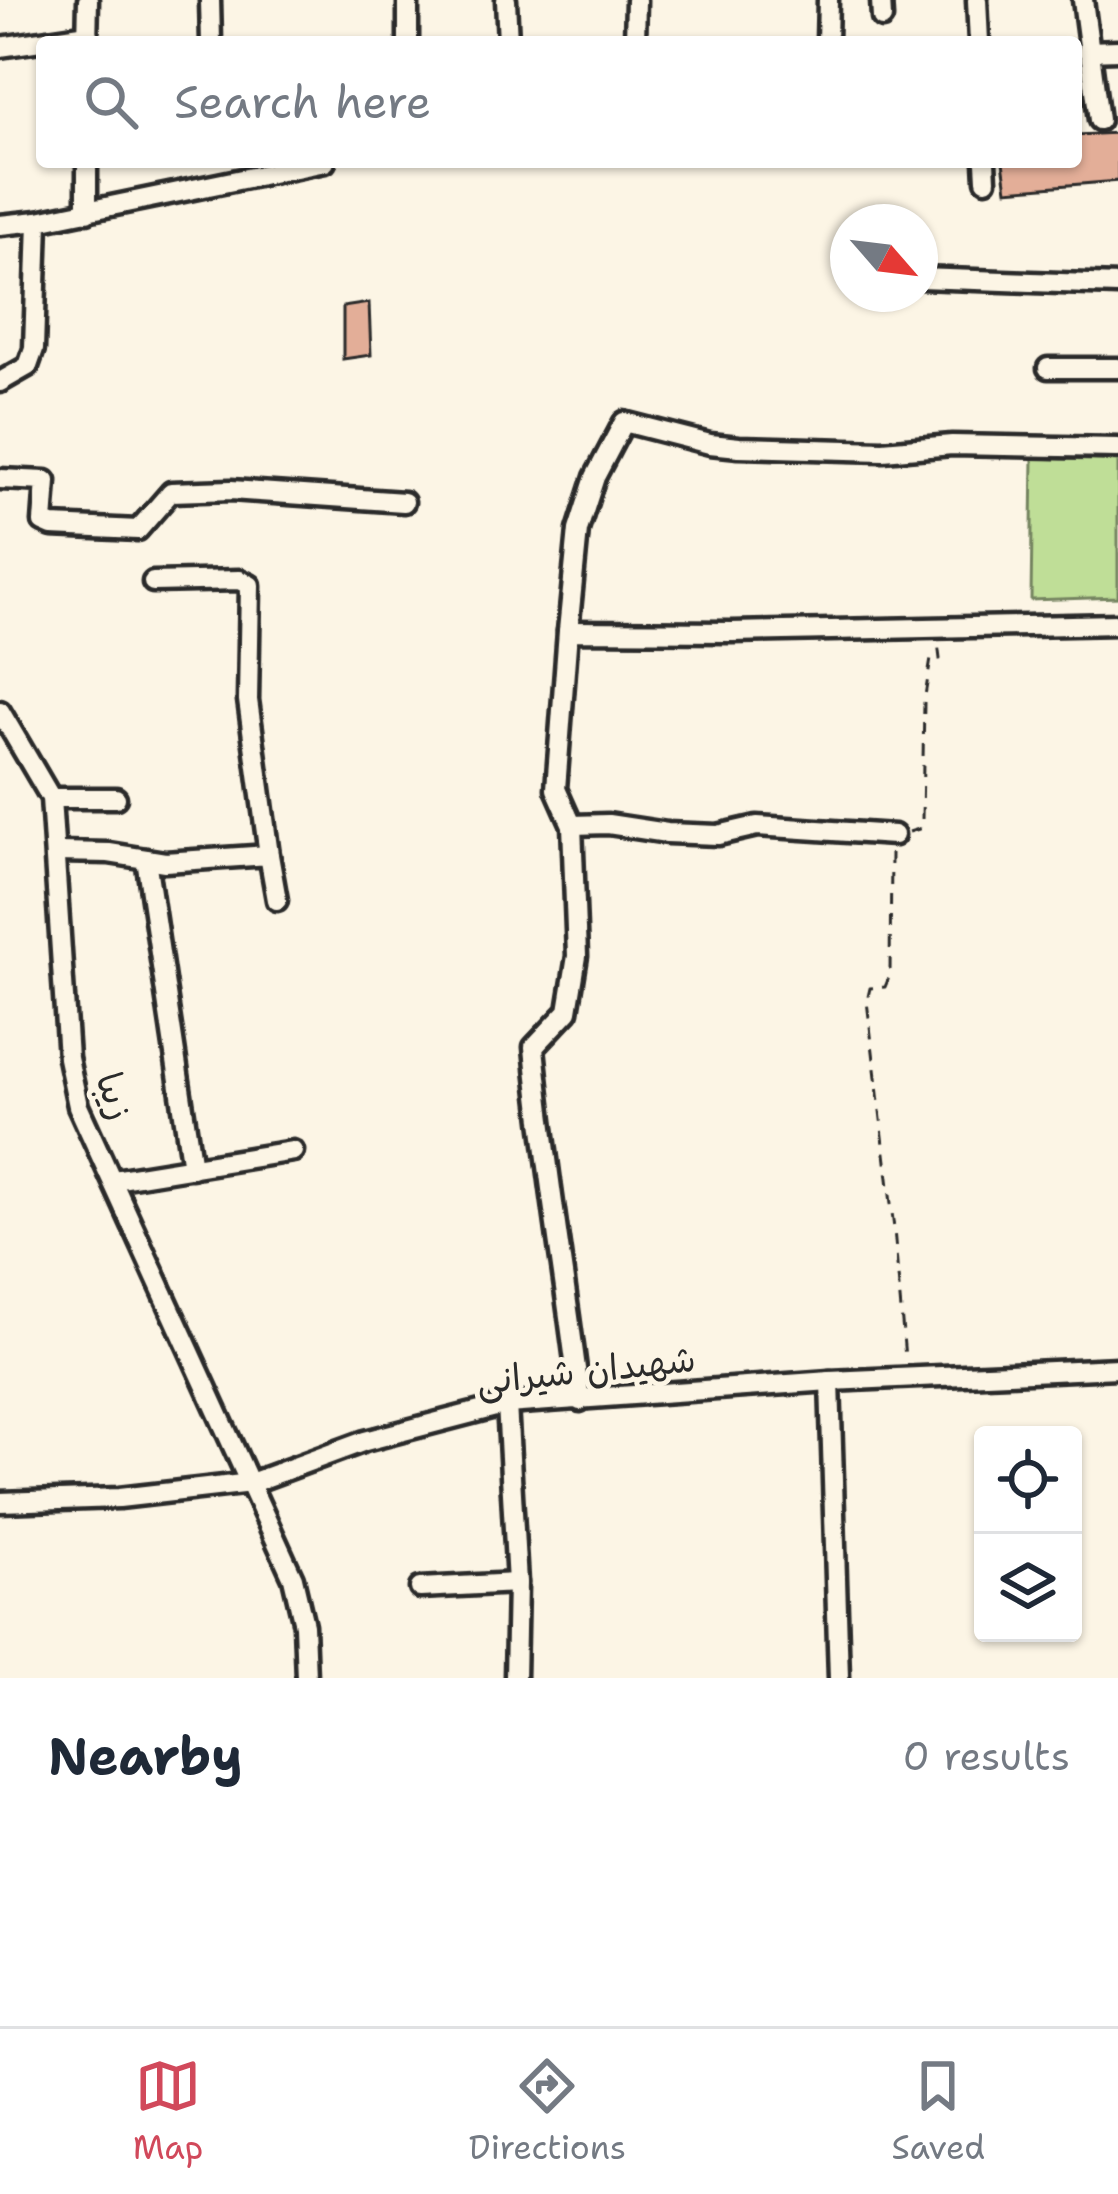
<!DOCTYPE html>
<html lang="en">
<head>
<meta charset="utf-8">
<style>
	body { margin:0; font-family:"Shantell Sans","Playpen Sans Arabic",sans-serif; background:#f2f2f3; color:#1f2937 }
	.controls { position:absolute; right:36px; bottom:36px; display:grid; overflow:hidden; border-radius:12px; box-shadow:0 3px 9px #0004 }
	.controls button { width:108px; height:108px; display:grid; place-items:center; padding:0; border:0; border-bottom:3px solid #e0e1e3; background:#fff; color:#1f2937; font:60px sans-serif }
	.compass { position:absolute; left:830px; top:204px; width:108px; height:108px; border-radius:50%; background:#fff; box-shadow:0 3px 9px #0004; rotate:118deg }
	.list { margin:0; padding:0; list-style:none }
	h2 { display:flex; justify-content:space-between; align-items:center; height:156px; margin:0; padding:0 48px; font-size:51px }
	h2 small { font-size:39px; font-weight:400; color:#747a83 }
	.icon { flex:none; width:66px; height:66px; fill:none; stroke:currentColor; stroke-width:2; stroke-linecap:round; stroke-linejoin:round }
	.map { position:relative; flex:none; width:1118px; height:1678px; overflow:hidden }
	.search { position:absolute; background:#fff; box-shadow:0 3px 9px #0004; left:36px; right:36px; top:36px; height:132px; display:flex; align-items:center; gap:30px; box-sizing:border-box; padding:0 42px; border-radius:12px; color:#747a83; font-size:45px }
	.sheet { height:348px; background:#fff }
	nav { display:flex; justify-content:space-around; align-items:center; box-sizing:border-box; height:168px; border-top:3px solid #e0e1e3; background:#fff; font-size:33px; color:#747a83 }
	nav a { display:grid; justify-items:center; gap:6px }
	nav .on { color:#d1495b }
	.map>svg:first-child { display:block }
	.green { fill:#bfde97; stroke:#758461; stroke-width:3 }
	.building { fill:#e3ae98; stroke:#2b2b2b; stroke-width:3 }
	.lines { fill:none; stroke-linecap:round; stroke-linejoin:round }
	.minor-casing { stroke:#2b2b2b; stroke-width:27 }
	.path { stroke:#2b2b2b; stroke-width:3; stroke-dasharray:12 9; stroke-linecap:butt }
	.minor { stroke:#fcf5e5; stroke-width:18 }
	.labels { text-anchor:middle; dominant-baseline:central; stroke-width:10; stroke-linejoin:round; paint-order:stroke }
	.street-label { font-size:36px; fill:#2b2b2b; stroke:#fcf5e5 }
</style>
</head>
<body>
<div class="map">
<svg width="1118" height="1678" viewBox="0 0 1118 1678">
	<rect width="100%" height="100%" fill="#fcf5e5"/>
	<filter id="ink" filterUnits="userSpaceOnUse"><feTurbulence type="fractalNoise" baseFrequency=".00833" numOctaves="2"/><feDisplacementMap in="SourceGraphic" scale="24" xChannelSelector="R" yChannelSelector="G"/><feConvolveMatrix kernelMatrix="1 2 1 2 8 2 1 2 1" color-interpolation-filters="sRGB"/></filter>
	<g filter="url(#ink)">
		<!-- green -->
		<polygon class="green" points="1033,458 1118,461 1118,597 1031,600"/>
		<!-- building -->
		<g class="building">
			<polygon points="1118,133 1118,181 1007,190 1003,162 1076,162 1076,135"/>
			<polygon points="369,303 371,355 343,359 343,307"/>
		</g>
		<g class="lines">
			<!-- minor casing -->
			<g class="minor-casing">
				<g id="minor">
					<polyline points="210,0 211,42"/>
					<polyline points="408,0 408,42"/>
					<polyline points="506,0 508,42"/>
					<polyline points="881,0 882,18"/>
					<polyline points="977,0 979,42"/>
					<polyline points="1083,0 1099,120"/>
					<polyline points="87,42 88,0"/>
					<polyline points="635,42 636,0"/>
					<polyline points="827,42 828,0"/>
					<polyline points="0,47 88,34"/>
					<polyline points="1088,51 1118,50"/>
					<polyline points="985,162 986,180"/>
					<polyline points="87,212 87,162"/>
					<polyline points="0,225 38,221"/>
					<polyline points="920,278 1118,285"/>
					<polyline points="1048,368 1118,368"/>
					<polyline points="0,382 28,366 34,349 38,221 325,162"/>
					<polyline points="0,479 46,481 43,522 52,526 138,530 171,492 231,490 404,502"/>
					<polyline points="153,582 240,580 250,585 248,700 269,855"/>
					<polyline points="568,631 578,530 595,477 624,422 710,444 739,447 883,451 952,445 1118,448"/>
					<polyline points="0,711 51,798 68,1058 78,1106 293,1578 304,1625 306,1678"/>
					<polyline points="51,798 116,798"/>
					<polyline points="572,825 556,789 568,631 732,632 1118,624"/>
					<polyline points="56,852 109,853 165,862 269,855 277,900"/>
					<polyline points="146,859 192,1168"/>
					<polyline points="114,1180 293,1151"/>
					<polyline points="830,1381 839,1678"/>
					<path d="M580 1401C566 1283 545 1166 534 1047L568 1011 577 956 572 825 608 824 667 833 718 835 757 826 894 835"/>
					<polyline points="507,1404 517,1583 515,1678"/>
					<polyline points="0,1502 119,1498 251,1483 365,1441 507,1404 830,1381 1118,1368"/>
					<polyline points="420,1588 517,1583"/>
				</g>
			</g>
			<!-- path -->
			<g class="path">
				<polyline points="909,832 919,829 922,820 924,702 931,659 940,659 938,643"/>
				<polyline points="891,853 890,975 885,987 870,988 867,1001 894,1229 905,1358"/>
			</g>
			<!-- minor -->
			<use href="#minor" class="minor"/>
		</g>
	</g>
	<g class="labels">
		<!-- street labels -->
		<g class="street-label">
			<text transform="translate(115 1096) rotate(71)">زیبا</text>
			<text transform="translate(586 1370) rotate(-6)">شهیدان شیرانی</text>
		</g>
	</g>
</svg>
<div class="controls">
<button><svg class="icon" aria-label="locate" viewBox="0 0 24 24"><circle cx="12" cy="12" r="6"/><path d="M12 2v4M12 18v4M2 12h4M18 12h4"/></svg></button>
<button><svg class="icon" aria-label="layers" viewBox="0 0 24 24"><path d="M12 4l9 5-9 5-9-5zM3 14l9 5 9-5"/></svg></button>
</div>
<svg class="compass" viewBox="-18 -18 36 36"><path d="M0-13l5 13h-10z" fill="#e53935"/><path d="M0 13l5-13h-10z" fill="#747a83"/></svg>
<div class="search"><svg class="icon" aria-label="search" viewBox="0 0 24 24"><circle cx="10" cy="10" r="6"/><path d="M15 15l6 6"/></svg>Search here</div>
</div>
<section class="sheet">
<h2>Nearby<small>0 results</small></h2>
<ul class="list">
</ul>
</section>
<nav>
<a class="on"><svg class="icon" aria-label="map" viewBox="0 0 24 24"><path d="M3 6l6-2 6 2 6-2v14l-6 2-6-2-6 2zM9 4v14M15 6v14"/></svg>Map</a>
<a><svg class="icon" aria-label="directions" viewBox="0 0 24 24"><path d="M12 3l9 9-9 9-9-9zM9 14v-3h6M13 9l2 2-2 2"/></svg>Directions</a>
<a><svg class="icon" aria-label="saved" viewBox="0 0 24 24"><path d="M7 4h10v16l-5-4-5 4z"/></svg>Saved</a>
</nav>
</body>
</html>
